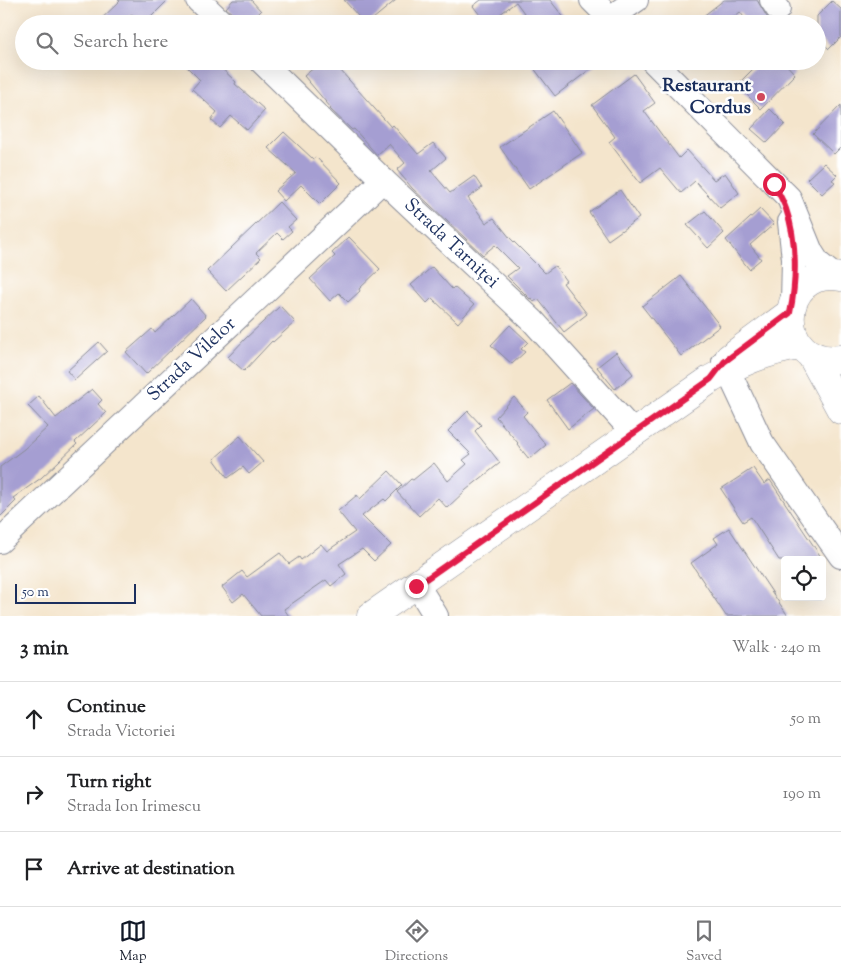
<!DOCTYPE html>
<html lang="en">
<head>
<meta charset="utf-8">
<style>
	body { margin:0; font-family:"Sorts Mill Goudy",serif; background:#f6f6f6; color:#202124 }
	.controls { position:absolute; right:15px; bottom:15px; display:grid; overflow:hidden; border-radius:5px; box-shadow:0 5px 20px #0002 }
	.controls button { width:45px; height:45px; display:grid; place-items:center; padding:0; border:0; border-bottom:1px solid #e0e0e0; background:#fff; color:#202124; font:25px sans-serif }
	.scale { position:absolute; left:15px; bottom:12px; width:121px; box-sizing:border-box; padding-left:5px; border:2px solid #1b2f5e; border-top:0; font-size:14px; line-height:18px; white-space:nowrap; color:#1b2f5e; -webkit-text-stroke:4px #fff; paint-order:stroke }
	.stop { position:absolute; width:15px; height:15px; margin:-11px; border:4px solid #e11d48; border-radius:50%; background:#fff }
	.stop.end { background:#e11d48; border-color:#fff; box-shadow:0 1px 5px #0008 }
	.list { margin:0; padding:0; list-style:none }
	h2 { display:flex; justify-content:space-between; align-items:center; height:65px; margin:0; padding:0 20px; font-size:21px }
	h2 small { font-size:16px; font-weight:400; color:#757577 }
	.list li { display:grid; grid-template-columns:32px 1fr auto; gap:15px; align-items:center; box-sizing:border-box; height:75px; padding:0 20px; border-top:1px solid #e0e0e0 }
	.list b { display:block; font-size:19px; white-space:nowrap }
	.list p { margin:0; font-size:16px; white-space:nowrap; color:#757577 }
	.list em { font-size:16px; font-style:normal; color:#757577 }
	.icon { flex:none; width:28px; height:28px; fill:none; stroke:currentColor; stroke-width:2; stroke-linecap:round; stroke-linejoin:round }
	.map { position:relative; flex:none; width:841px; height:616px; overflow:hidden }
	.search { position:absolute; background:#fff; box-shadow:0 5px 20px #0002; left:15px; right:15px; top:15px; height:55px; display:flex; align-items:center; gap:12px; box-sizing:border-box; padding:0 18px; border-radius:28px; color:#757577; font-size:19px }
	.sheet { height:290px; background:#fff }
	nav { display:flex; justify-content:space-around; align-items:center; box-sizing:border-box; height:70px; border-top:1px solid #e0e0e0; background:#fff; font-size:14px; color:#757577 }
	nav a { display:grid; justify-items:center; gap:2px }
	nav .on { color:#111827 }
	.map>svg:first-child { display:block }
	.building { fill:#a59ed2 }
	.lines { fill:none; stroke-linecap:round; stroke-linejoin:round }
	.minor-casing { stroke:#888a95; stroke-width:26 }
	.major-casing { stroke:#888a95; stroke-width:29 }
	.minor { stroke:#fff; stroke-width:24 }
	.major { stroke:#fff; stroke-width:28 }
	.route { stroke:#e11d48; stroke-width:6 }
	.poi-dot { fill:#d1495b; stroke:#fff; stroke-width:2 }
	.labels { text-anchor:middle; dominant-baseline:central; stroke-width:5; stroke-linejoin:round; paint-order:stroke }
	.poi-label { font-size:19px; font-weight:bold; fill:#1b2f5e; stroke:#fff; text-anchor:end }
	.street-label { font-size:19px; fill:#1b2f5e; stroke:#fff }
</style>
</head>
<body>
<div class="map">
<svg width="841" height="616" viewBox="0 0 841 616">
	<rect width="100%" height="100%" fill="#fff"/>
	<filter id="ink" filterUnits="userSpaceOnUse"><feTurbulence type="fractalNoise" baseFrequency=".02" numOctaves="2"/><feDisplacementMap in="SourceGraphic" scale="10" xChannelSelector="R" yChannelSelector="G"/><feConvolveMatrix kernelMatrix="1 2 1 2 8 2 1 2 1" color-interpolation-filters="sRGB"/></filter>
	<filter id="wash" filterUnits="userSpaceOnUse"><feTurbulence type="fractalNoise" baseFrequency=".0096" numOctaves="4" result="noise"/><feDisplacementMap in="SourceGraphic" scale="20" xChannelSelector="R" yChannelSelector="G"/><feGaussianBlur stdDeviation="1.12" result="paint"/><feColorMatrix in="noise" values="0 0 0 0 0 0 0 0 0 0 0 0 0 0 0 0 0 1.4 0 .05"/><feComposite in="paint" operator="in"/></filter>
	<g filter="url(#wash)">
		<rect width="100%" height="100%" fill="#f4e5cc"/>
		<g id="blocks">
			<!-- building -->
			<g class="building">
				<polygon points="118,0 168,0 144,24 141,24 132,14 123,24 96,24 120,1"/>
				<polygon points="233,0 251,0 261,11 250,22 243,15 236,22 233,14 226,8"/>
				<polygon points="344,0 396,0 367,24 365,24"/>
				<polygon points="481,0 550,0 569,24 532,24 516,2 487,24 473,6"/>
				<polygon points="724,0 757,0 767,17 777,24 749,24 740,12 726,24 693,24"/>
				<polygon points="832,1 841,9 841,37 829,49 817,37 817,16"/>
				<polygon points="181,61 214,61 236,82 235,84 265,110 247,130 231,116 220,128 211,120 217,112 192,89 200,80"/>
				<polygon points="322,61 332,61 391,127 393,125 418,154 433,143 446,158 431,171 450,193 474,176 482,188 468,198 486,223 494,218 510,238 545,273 555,266 566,281 563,283 587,314 564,332 538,299 534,302 531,298 530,299 507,276 518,268 495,245 483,255 412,188 397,170 405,163 389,144 377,155 354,129 352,130 330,109 331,108 304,76"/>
				<polygon points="541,61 601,61 555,96 533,67"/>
				<polygon points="761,61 783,61 795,74 761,109 737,85"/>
				<polygon points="634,74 655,103 644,111 679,158 687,150 714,180 725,173 739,193 720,208 695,181 681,193 660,168 640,183 609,142 615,137 592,105"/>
				<polygon points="841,105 841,147 834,154 813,134"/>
				<polygon points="770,109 785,124 767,143 751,129"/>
				<polygon points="553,111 582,153 529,189 500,147"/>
				<polygon points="284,132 313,159 316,157 341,183 320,204 301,185 284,201 275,191 296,173 268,148"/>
				<polygon points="824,163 837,175 832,180 835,182 822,194 807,179"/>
				<polygon points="620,190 639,218 608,240 589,212"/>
				<polygon points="279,202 296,220 288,227 292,231 283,239 277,233 256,253 261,258 226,291 207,271"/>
				<polygon points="760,209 774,224 750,245 761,259 749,269 726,240"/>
				<polygon points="705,211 724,233 708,248 687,225"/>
				<polygon points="349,237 380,269 359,289 360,291 348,302 339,293 330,301 310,279 335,256 332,253"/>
				<polygon points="432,267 452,289 454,287 474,305 458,323 432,298 427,303 411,285"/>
				<polygon points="681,276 720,326 681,356 642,306"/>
				<polygon points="191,299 206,316 146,374 126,352 152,329 155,333"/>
				<polygon points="280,306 295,322 273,342 272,341 244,371 228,357 245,339"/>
				<polygon points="510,325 528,342 521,349 525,352 512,364 491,345"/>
				<polygon points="99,342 107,351 75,380 67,371"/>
				<polygon points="616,352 633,374 615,389 597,367"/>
				<polygon points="570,383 594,409 568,429 547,400"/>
				<polygon points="92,389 102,400 98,404 106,413 75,442 77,444 41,478 13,498 16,501 0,517 0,467 24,449 48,427 28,406 39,396 56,418"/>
				<polygon points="514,397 527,412 523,416 546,445 529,459 517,444 518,443 496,417"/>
				<polygon points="468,411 481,425 475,431 500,463 466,490 447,508 438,498 419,516 397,492 411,479 413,480 434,463 448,481 467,464 463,460 471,454 448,431"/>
				<polygon points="240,436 263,462 249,474 243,467 228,478 214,459"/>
				<polygon points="753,468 764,484 770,480 823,560 779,560 751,517 743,522 721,489"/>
				<polygon points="389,471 402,485 386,501 384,499 362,516 391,545 374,561 362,549 339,564 346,574 331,586 326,580 284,609 289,616 261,616 243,594 233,602 222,587 242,571 247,577 280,553 289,564 299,557 301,560 321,544 327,551 355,532 338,511 357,495 360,499"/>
				<polygon points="729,528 788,616 726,616 691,563 718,544 714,538"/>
			</g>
		</g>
	</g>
	<g filter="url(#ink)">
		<use href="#blocks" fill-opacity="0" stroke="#888a95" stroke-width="1"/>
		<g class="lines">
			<!-- minor casing -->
			<g class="minor-casing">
				<g id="minor">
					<polyline points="198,0 223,24"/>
					<polyline points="592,0 616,24"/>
					<polyline points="772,0 778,9"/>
					<polyline points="610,18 636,0"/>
					<polyline points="261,61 383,180 533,321 634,433"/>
					<polyline points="653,61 789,198 811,252 818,263 834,276"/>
					<polyline points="790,222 794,259 793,302"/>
					<polyline points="724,362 762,443 841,556"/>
					<polyline points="0,541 383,180"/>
					<polyline points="417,585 436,616"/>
				</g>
			</g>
			<!-- major casing -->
			<g class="major-casing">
				<g id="major">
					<path d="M841 277C776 265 772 368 841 359"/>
					<polyline points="811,355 841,410"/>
					<polyline points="729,358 790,313"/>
					<path d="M371 616 711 379C739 363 768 350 800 346"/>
				</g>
			</g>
			<!-- minor -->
			<use href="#minor" class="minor"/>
			<!-- major -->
			<use href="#major" class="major"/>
		</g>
	</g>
	<g class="lines" filter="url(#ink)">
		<!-- route -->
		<path class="route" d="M416 586 711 379 724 362 790 313C797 280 797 240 786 209 783 200 778 192 774 184"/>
	</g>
	<!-- markers -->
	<circle class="poi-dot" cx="761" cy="97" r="5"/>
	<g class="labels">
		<!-- poi labels -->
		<g class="poi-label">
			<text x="751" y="86">Restaurant<tspan x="751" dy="22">Cordus</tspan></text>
		</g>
		<!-- street labels -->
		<g class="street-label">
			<text transform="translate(451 244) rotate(43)">Strada Tarniței</text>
			<text transform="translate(192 360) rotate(-43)">Strada Vilelor</text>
		</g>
	</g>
</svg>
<div class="controls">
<button><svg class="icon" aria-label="locate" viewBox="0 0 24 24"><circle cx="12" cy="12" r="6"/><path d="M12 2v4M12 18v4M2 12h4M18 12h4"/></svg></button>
</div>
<div class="scale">50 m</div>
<div class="stop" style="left:774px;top:184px"></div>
<div class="stop end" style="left:416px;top:586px"></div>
<div class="search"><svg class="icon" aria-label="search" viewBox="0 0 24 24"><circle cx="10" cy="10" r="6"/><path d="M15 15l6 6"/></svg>Search here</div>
</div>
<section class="sheet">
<h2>3 min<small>Walk · 240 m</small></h2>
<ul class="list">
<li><svg class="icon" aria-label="ahead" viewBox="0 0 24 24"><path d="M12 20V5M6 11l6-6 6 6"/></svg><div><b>Continue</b><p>Strada Victoriei</p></div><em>50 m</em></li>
<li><svg class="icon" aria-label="right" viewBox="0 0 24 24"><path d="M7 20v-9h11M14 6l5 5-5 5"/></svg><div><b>Turn right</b><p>Strada Ion Irimescu</p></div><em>190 m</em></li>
<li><svg class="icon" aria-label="arrive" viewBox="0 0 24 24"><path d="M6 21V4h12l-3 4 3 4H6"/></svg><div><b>Arrive at destination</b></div></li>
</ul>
</section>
<nav>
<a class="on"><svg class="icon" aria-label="map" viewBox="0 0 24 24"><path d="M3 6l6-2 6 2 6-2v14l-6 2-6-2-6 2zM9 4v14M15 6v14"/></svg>Map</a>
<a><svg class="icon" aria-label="directions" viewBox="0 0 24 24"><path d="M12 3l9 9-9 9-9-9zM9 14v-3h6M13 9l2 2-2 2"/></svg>Directions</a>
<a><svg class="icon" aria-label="saved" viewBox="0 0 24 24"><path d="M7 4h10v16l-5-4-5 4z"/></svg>Saved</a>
</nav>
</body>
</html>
